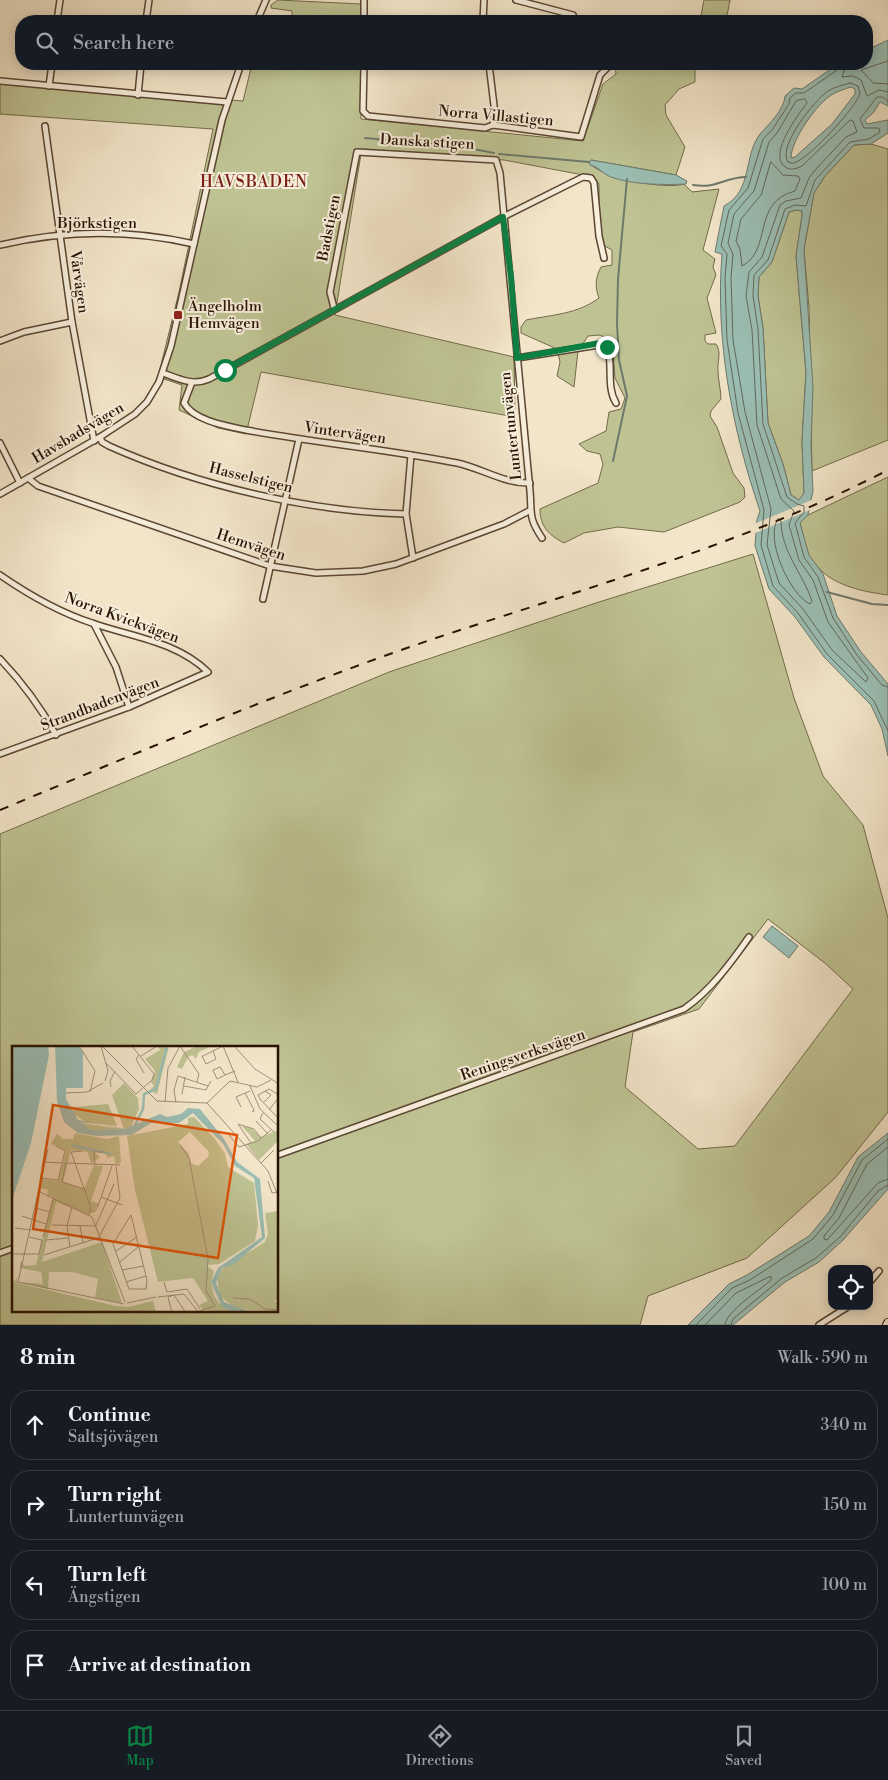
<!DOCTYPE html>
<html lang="en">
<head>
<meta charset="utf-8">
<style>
	body { margin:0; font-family:"Libre Bodoni",serif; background:#20242c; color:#f1f3f6 }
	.controls { position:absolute; right:15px; bottom:15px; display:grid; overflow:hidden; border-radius:10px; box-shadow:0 2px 12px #0003 }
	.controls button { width:45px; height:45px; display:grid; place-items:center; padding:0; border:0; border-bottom:1px solid #363941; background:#171b24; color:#f1f3f6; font:25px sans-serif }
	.stop { position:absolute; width:15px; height:15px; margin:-11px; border:4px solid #0b8043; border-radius:50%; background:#fff }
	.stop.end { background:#0b8043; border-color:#fff; box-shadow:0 1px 5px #0008 }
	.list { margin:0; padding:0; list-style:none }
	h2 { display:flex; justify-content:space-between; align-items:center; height:65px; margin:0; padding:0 20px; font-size:21px }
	h2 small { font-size:16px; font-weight:400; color:#9ea1a6 }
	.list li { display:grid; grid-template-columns:32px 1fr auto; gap:15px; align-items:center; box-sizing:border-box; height:70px; margin:0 10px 10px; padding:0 10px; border:1px solid #363941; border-radius:20px }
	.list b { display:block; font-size:19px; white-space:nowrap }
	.list p { margin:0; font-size:16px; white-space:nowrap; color:#9ea1a6 }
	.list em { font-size:16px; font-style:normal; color:#9ea1a6 }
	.icon { flex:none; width:28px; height:28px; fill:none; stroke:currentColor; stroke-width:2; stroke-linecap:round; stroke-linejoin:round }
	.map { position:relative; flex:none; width:888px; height:1325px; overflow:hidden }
	.search { position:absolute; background:#171b24; box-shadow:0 2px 12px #0003; left:15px; right:15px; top:15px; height:55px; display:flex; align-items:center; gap:12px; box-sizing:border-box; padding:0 18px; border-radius:20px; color:#9ea1a6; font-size:19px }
	.sheet { height:385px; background:#171b24 }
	nav { display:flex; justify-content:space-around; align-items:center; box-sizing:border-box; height:70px; border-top:1px solid #363941; background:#171b24; font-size:14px; color:#9ea1a6 }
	nav a { display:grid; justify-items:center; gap:2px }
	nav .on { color:#0b8043 }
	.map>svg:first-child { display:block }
	.green { fill:#bfc393; stroke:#736a4a; fill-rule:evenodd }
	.water { fill:#9bbfb5; stroke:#6d796d; fill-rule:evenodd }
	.pier { fill:#f2e5c9 }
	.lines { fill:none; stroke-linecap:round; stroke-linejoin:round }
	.shore { stroke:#61685b; stroke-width:1 }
	.stream { stroke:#6d796d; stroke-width:2 }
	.street-casing { stroke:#5a4633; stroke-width:8 }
	.secondary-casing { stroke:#271101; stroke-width:10 }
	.street { stroke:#f7eedc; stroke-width:5 }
	.secondary { stroke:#f7eedc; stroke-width:8 }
	.rail { stroke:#271101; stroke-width:2; stroke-dasharray:9 9; stroke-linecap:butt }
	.route { stroke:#0b8043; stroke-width:6 }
	.poi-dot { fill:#8f2418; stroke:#f7eedc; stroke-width:2 }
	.labels { text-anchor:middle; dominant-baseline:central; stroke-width:4; stroke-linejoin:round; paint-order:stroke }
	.street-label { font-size:15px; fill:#271101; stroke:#f7eedc }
	.poi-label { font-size:15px; fill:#271101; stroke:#f7eedc; text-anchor:start }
	.neighbourhood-label { font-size:16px; letter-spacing:1px; fill:#7a1f14; stroke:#f7eedc }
	.inset-river { fill:none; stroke:#9bbfb5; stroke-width:2.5 }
	.inset-road { fill:none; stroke:#a19079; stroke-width:1 }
	.view { fill:#de550b; fill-opacity:0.15; stroke:#de550b; stroke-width:2.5 }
	.inset-edge { fill:none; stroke:#271101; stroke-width:2.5 }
</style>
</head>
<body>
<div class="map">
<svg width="888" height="1325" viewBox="0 0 888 1325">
	<rect width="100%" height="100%" fill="#f2e5c9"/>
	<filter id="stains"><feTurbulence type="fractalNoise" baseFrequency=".004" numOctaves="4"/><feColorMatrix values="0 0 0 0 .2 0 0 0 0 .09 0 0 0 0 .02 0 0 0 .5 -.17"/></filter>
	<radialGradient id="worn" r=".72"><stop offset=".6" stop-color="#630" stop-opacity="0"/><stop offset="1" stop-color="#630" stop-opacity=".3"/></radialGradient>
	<!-- green -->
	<g class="green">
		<polygon points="278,0 361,4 361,21 292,21 292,11 271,8 271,5"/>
		<polygon points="704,0 730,0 726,21 700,21"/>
		<path d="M252 64H361V119L583 141 603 84 616 74 615 64H695V82L679 89 665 105 666 115 685 147 676 175 591 160 589 162C598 178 667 190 684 184L692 192 719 189 703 250 715 259 713 267 716 275 707 298 716 333 705 335V341L708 344H716C722 353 717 361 718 371 718 380 721 390 721 399L711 411 710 416 717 427 733 473 744 488 745 497 740 502 664 532 618 527 584 533 564 543C549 535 540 527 540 509L598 483 603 464 600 454 587 451 579 444 606 431 609 412 621 409 625 398 615 378 613 351 608 339 600 335 588 336 578 351 574 387 557 376 560 362 557 349 521 333V327L526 320C551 315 578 314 599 298 595 288 595 278 601 267L612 265V250L603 245 599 218V184L594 177 504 160 361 154 335 315 514 357 515 417 261 372 246 434 218 428 179 410 182 385 158 377 179 292 213 129 0 114V81L243 101Z"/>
		<polygon points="871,144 888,149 888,440 812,471 809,308 804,249 814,193 825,176 854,145"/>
		<polygon points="796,210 802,211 802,216 796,256 806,372 802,441 804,493 800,501 791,495 783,464 768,423 763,328 758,296 759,277 772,262 789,212"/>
		<path d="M888 477V595C858 591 826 584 810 557 804 547 803 533 800 523L808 515Z"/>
		<path d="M753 554 794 698 823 776 863 825 888 918V1112L836 1177 747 1258 648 1296 640 1325H0V834L389 672 599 602ZM768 919 826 964 853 989 735 1146 698 1149 625 1087 633 1032 699 1009ZM14 1048H278V1311H14Z"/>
	</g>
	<!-- water -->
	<g class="water">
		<path d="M888 40V106L880 102 874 112 865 120 867 124 888 120V133L871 144 854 145 825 176 814 193 804 249 813 387 811 446 813 491 808 515 800 523 809 555 823 574 837 616 861 652 888 684V756L882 729 871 705 824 657 795 617 769 589 755 546 757 520 760 511C732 429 715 340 722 254L715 252 724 206C753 191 743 156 760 134 769 124 784 110 785 96L794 88 802 89 838 64H867V50ZM851 87 855 89V94L832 124 795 157 791 158C791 140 817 103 833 94 838 91 845 89 851 87ZM796 210 802 211V216L796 256 806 372 802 441 804 493 799 500 791 495 783 464 768 423 763 328 758 296 759 277 772 262 789 212Z"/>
		<path d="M591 160 676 175 687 181 686 184C664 185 633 185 611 177 603 174 599 167 590 165L589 162Z"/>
		<polygon points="772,926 798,946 789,958 763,937"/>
		<polygon points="888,1133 888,1189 843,1240 819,1262 785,1282 733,1325 688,1325 729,1284 747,1275 809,1236 829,1212 858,1157"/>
	</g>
	<!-- pier -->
	<polygon class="pier" points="814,499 812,509 753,534 754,524"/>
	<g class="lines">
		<!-- shore -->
		<g class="shore">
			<polyline points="888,61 861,70 873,83 888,84"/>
			<polyline points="839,64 837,70 804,93 796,93 790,98 789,104 772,130 763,139 748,188 729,210 721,246 727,254 725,278 727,340 738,413 764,510 761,545 773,586 798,613 827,654 874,701 888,731"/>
			<polyline points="846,64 842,77 853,76 861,80 867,96 879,90 888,92"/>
			<path d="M850 83 858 86 860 93C857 107 809 158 796 162 793 164 791 163 788 162 777 146 815 100 828 91 834 87 843 85 850 83Z"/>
			<path d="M805 99 807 103C798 115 769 153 784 166 789 171 796 169 802 166L850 120 853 121 857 132 846 137 816 169 809 178 801 198 786 201 780 205 762 257 749 272 746 296 752 330 757 425 781 499 794 511 789 525 799 560 813 580 828 622 868 678 866 682 832 650 803 609 779 583 767 545 771 509 745 412 733 340 731 278 733 254 728 243 734 214 754 191 769 142 777 133 796 101Z"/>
			<polyline points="888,102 883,97 877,97 860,119 864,128 879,128 880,132 869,139 850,142 815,180 806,206 795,205 785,209 768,260 754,275 753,296 758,329 763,424 787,497 797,504 804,506 804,512 795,523 804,557 818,577 833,618 857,655 882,685 888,687"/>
			<path d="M771 162 783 175 798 176 800 179 795 191C751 202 773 250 742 266L740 249 736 241 741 219 761 195Z"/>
			<path d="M778 519 781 521C781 551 803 574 812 601L810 604C790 595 764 538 778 519Z"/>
			<polyline points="888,1147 867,1164 839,1218 824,1236 824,1239 827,1240 878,1183 888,1179"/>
			<polyline points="696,1325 732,1288 750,1280 813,1239 833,1215 862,1160 888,1139"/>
			<path d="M705 1325 736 1293 771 1276V1280C760 1290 725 1312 725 1325"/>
			<polyline points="731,1325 733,1319 782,1278 816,1258 840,1237 878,1191 888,1185"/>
		</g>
		<!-- stream -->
		<g class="stream">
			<polyline points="365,138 463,147 494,153"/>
			<polyline points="499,154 589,162"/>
			<path d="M693 185C717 189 725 177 746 177"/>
			<polyline points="613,461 627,396 619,360 617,324 618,279 627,179"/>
			<polyline points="827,592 872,604 888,605"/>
		</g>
		<!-- street casing -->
		<g class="street-casing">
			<g id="street">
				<polyline points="516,0 573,15"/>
				<polyline points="57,21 60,0"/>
				<polyline points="146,21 149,0"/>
				<polyline points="257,21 266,0"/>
				<polyline points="364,21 364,0"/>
				<polyline points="483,21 484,0"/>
				<polyline points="364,64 363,111 368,116 485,128 493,125 581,137 600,75 607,68"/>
				<polyline points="489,64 495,114 493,125"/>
				<polyline points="0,81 227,102"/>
				<polyline points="49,86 52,64"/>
				<polyline points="138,95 141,64"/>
				<polyline points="45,126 72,322 94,441"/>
				<path d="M0 245C65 230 130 229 194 244"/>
				<path d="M334 308 330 292 357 152 496 160 500 173 530 491C532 514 528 517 542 538"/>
				<polyline points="0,341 24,332 72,322"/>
				<path d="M517 358 605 344C615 361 605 385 616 403"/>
				<path d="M163 373C179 379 193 386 209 379L503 217 583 177 591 178 594 183 599 236 604 258"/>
				<path d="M192 382 184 403C194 421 227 426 246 430 316 443 387 449 457 463 481 468 505 484 530 483"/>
				<path d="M100 437 102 442 109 446C196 485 310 512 406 514"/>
				<polyline points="0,443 20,483"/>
				<polyline points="411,455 406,514 413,558"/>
				<polyline points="28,478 38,486 270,566 316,573 363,571 396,564 504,524 529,511"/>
				<polyline points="0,494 100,437 135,414 147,402 159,382 171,346 222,120 241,64"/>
				<path d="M0 575C29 595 58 612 92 623 132 637 176 641 208 672L129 707 0 754"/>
				<polyline points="263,599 299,439"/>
				<polyline points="94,624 116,667 129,707"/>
				<path d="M0 659C23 683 40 706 56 735"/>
				<path d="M278 1155 684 1009C710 991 731 963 749 937"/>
				<polyline points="0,1253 14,1248"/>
				<polyline points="869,1283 879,1271"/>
				<polyline points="819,1325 849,1306"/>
			</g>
		</g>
		<!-- secondary casing -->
		<g class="secondary-casing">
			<polyline id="secondary" points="887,1325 888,1323"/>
		</g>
		<!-- street -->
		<use href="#street" class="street"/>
		<!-- secondary -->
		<use href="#secondary" class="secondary"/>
		<!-- rail -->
		<path class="rail" d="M0 810C145 750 288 688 436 638 589 587 744 544 888 470"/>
	</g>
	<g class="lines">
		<!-- route -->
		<polyline class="route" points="225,370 503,217 511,277 517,358 600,343 607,347"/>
	</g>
	<!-- markers -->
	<rect class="poi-dot" x="173" y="310" width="10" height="10" rx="2.5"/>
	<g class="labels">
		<!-- street labels -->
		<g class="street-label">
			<text transform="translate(496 116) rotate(5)">Norra Villastigen</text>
			<text transform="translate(427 142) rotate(3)">Danska stigen</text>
			<text x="97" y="223">Björkstigen</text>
			<text transform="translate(329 228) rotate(-79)">Badstigen</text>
			<text transform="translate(79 282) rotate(82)">Vårvägen</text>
			<text transform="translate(511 426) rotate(-96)">Luntertunvägen</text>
			<text transform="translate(78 433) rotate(-31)">Havsbadsvägen</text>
			<text transform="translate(345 433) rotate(8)">Vintervägen</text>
			<text transform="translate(251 478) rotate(14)">Hasselstigen</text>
			<text transform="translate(251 545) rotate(18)">Hemvägen</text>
			<text transform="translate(122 618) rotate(20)">Norra Kvickvägen</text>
			<text transform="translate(100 704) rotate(-21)">Strandbadenvägen</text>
			<text transform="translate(523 1055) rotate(-19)">Reningsverksvägen</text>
		</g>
		<!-- poi labels -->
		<g class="poi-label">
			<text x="188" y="306">Ängelholm<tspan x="188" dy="17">Hemvägen</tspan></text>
		</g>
		<!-- neighbourhood labels -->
		<g class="neighbourhood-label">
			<text x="254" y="182">HAVSBADEN</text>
		</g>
	</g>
	<!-- overview -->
	<g transform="translate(12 1046)">
		<rect width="266" height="266" fill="#f2e5c9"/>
		<path d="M146 0H157L145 48 138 44 142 40 139 36 143 25 133 13 148 4ZM185 0H200L187 6 184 13 180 9 176 11 170 23 165 21 172 6ZM112 37 126 52 127 63 119 81 112 83 100 49ZM96 58 105 80 74 76 60 67 62 61ZM182 71 203 93 213 107 216 121 242 137 246 179 243 195 207 218 194 219 202 225 199 236 202 250 207 257 222 266 191 264 187 259 196 255 181 232 146 236 123 144 115 90 176 78V72ZM178 86 197 106 196 111 186 120 179 117 177 108 166 96ZM68 76 75 78 109 83 79 84ZM230 80 239 82 249 91 266 84V95L247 114 234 98 243 95ZM63 87 95 93 107 90 109 116 104 119 102 110 96 112 92 106H82L88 111 79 118 76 106 59 104 51 136 72 143 82 119 91 120 79 155 87 158 77 169 44 156 30 216 90 196 110 257 83 252 86 233 60 226H37L36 243 6 236 31 238 29 226 8 222V219L9 215 13 220 24 219 41 151 35 149 36 144 30 142 28 145 30 133 46 135 54 105 39 98 41 94 45 88 51 93H61L57 104ZM266 165V254L262 255 266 257V266L225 263 208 250 205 232 210 223 253 196 256 188 253 167ZM5 232V237L104 260 116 261 141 255 144 266 0 267V237Z" fill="#bfc393" fill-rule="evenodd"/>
		<path d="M0 0H36L37 9 19 97 0 154ZM43 0H66L71 6V42H54V53L66 74 112 83 148 68 155 71 169 68 176 62 188 63 212 93 225 116 248 133 253 192 221 219 210 222 204 237 212 256 238 266H221L210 261 199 236 206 222 250 191 242 132 223 120 211 98 181 67 167 77H139L120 89 85 90 66 87 52 76 45 55ZM68 76 91 79 108 83 79 84Z" fill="#9bbfb5" fill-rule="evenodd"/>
		<path class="inset-river" d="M122 81 131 63 132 48 144 43 155 0M59 99 99 108"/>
		<path class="inset-road" d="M67 0 83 25 78 46M89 0 96 25 93 35M90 0 145 55 195 57 218 35 245 41 259 34M211 0 226 36M222 0 243 23 267 38M201 5 204 13 194 18 190 10H191L211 0M127 9 124 13 132 27M129 10 145 0M93 16 124 48 140 34 142 28 120 0M213 29 205 33 201 24 208 21 213 29 223 25M172 40 194 44 199 35M238 40 248 63 267 81M99 41 98 35 103 25M54 47 75 46 91 37M233 47 242 64 240 66 242 65V64M170 48 173 31M248 53 246 49 257 43 267 49M248 53 267 73M153 56 156 22 168 0 187 28 185 36M164 57 162 44 166 30 196 40M195 57 256 125 267 152M251 57 259 49 253 45M229 61 224 51 238 45M257 64 267 51M251 67 248 73 262 86M244 75 256 88M217 89 227 101 246 95 259 84M239 97 226 78 242 83 249 92M168 99 177 112 196 213 194 245 203 260 181 267M36 103 6 236 112 258M70 105 59 106 79 162 77 168M32 116 50 117M249 117 262 104M83 119 82 106H91M29 132 46 134 53 105 44 100M256 135 260 147 265 146M72 143 50 136 54 117 108 119M28 146 80 171 113 256M89 151 110 159M23 162 38 166M79 165 82 166 86 160 100 120M119 169 135 234 134 243H117L101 198ZM10 170 34 178M40 179 85 180M84 179 102 138M68 180 71 197M3 182 19 184M88 189 108 152 104 120M31 191 41 153M34 194 56 192M58 201 55 180 60 161M104 205 125 191M0 208H27L30 194 17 191M32 209 89 191M108 216 126 201M110 224 132 220M114 236 134 230M152 236 155 246 175 243 188 263M146 251 172 248 187 267M221 252 238 253 253 263 267 264M115 257 144 251M160 267 156 251 162 249 174 267"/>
		<path class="view" d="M41 59 225 89 206 212 21 183Z"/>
		<rect width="266" height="266" class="inset-edge"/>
	</g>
	<rect width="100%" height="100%" filter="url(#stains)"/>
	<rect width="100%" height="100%" fill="url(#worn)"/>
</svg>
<div class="controls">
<button><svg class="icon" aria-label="locate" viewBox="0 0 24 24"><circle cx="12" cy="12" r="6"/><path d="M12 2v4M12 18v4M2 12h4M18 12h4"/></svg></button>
</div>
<div class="stop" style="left:225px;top:370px"></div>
<div class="stop end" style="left:607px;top:347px"></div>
<div class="search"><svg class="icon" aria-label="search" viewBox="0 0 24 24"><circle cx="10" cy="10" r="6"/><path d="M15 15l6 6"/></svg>Search here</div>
</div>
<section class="sheet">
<h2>8 min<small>Walk · 590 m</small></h2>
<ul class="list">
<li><svg class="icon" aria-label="ahead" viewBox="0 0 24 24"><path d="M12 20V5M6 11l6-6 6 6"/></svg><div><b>Continue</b><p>Saltsjövägen</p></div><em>340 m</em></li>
<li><svg class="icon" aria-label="right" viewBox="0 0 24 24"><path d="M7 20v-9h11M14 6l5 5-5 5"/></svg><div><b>Turn right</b><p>Luntertunvägen</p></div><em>150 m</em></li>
<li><svg class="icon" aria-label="left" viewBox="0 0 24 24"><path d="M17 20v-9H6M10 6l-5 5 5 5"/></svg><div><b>Turn left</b><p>Ängstigen</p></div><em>100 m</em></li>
<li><svg class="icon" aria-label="arrive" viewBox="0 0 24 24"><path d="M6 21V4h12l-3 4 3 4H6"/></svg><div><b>Arrive at destination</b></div></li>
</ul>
</section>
<nav>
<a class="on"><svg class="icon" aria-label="map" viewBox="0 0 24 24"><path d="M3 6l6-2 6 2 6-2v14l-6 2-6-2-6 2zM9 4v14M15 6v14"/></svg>Map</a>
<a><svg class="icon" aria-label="directions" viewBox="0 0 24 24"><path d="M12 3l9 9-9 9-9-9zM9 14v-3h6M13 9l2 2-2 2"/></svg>Directions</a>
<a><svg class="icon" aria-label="saved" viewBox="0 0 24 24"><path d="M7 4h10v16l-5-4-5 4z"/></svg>Saved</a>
</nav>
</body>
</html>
